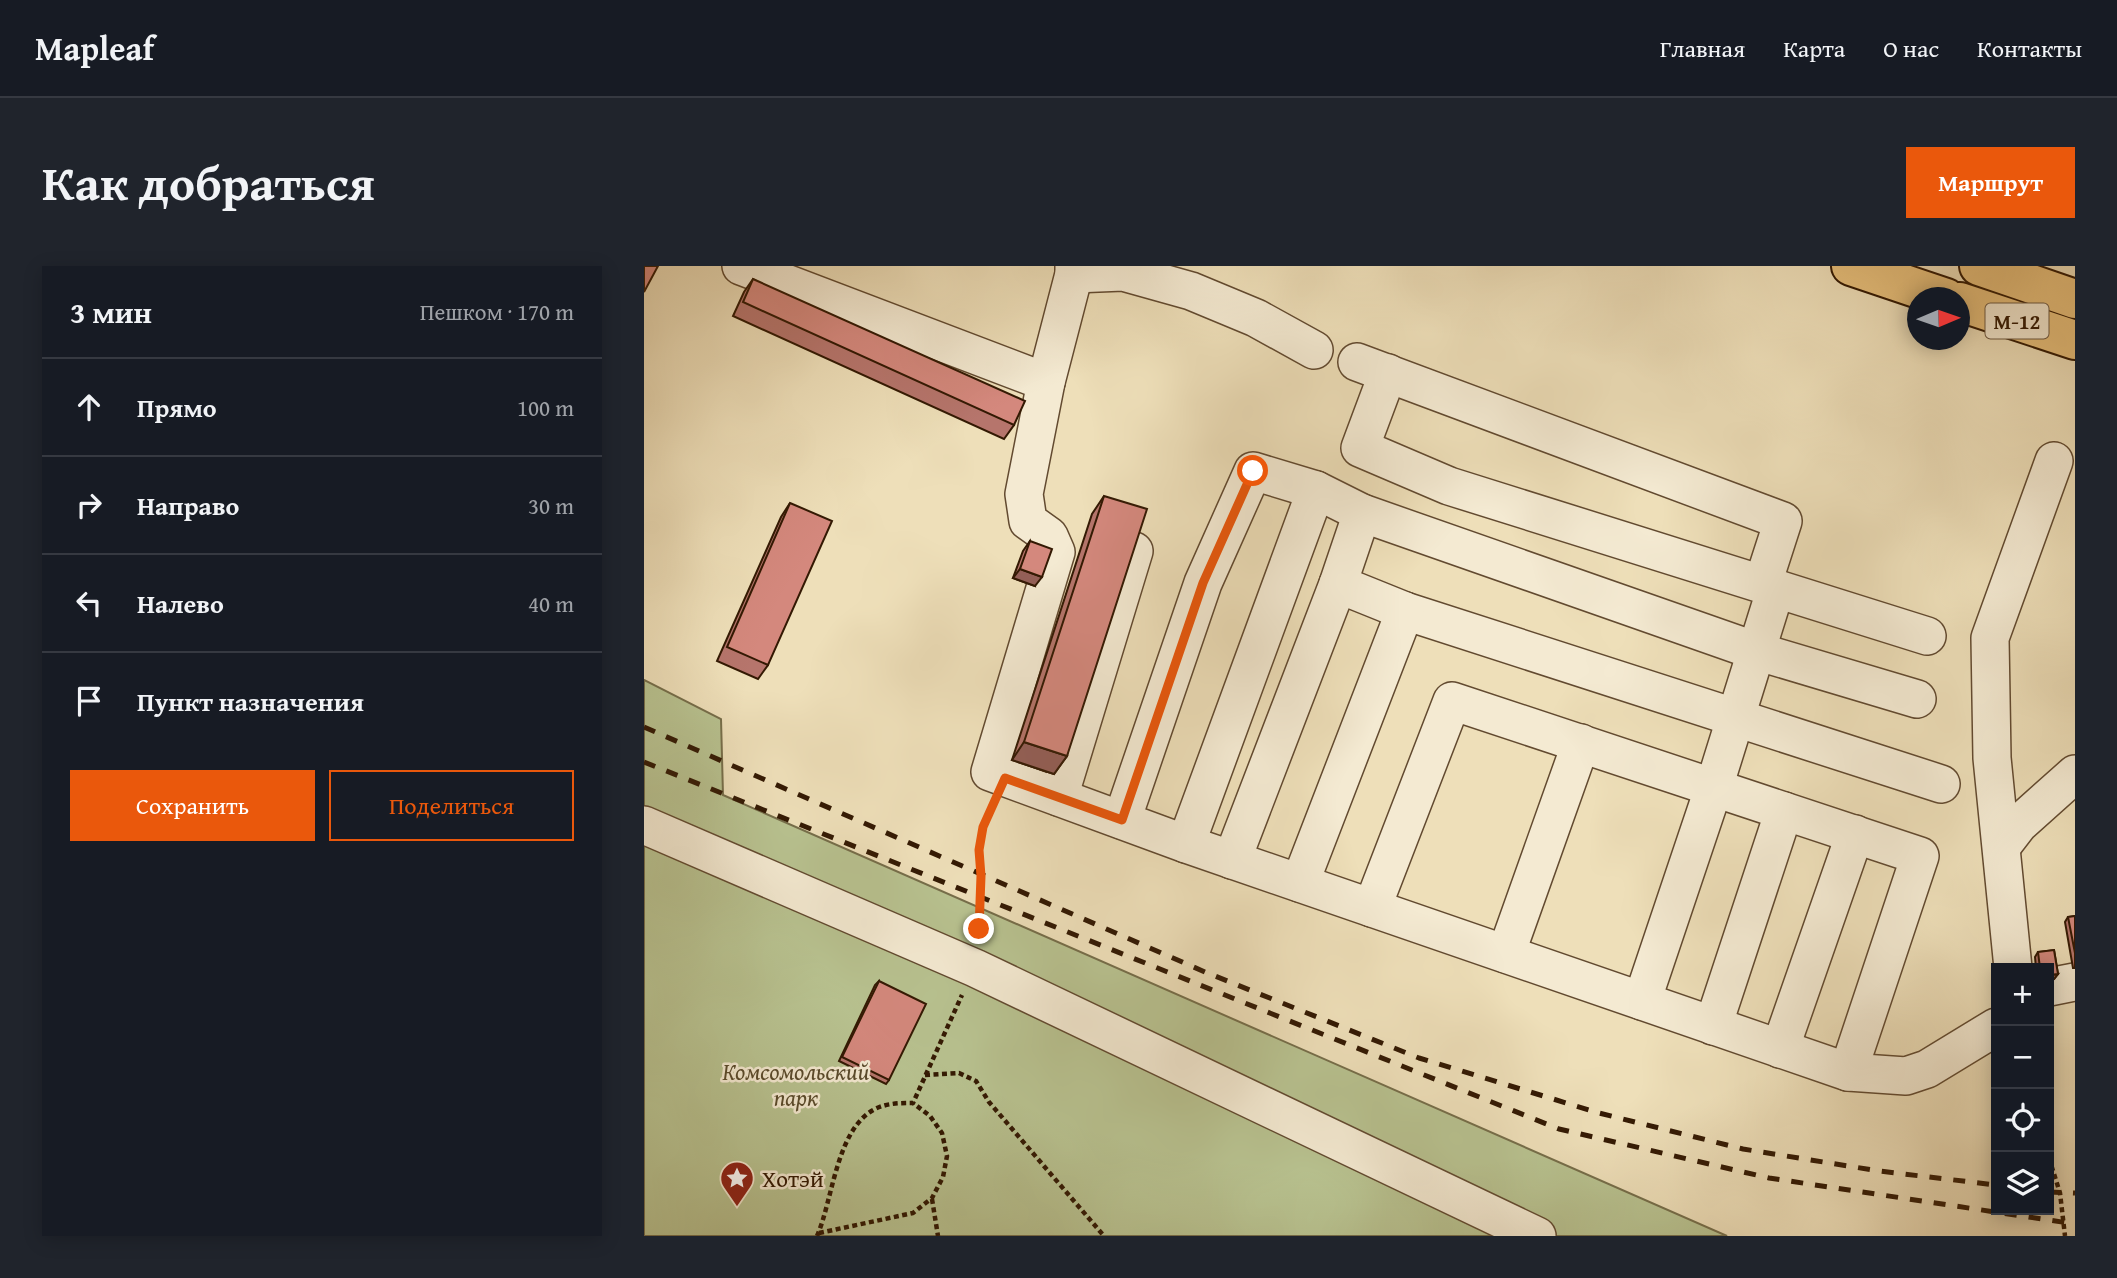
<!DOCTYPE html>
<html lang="ru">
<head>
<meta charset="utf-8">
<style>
	body { margin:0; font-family:"Gentium Book Plus",serif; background:#20242c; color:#f1f3f6 }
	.controls { position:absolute; right:21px; bottom:21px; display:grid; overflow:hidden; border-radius:0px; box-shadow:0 4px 18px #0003 }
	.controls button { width:63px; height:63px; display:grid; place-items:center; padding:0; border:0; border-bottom:2px solid #363941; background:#171b24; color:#f1f3f6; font:35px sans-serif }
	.compass { position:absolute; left:1263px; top:21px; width:63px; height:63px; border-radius:50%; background:#171b24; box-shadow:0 4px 18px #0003; rotate:88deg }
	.stop { position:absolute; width:21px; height:21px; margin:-16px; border:5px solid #ea580c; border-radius:50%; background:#fff }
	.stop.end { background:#ea580c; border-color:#fff; box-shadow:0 2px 7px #0008 }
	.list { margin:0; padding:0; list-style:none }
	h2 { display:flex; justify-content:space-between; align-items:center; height:91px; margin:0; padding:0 28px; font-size:30px }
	h2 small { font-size:23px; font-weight:400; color:#9ea1a6 }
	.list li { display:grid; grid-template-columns:46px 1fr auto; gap:21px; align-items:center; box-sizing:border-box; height:98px; padding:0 28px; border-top:2px solid #363941 }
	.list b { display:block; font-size:26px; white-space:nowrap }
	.list em { font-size:23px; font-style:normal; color:#9ea1a6 }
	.actions { display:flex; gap:14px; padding:21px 28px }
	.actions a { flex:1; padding:16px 0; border:2px solid #ea580c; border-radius:0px; text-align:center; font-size:24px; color:#ea580c }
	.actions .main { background:#ea580c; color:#fff }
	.icon { flex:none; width:38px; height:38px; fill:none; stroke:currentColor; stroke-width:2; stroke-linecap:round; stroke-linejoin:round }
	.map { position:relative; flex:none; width:1431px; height:970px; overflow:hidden; border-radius:0px }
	header { display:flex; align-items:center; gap:42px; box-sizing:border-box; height:98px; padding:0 35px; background:#171b24; border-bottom:2px solid #363941 }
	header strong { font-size:33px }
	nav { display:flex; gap:38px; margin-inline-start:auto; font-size:24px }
	.intro { display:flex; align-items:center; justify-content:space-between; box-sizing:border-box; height:168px; padding:0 42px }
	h1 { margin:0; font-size:49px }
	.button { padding:18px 32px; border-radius:0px; background:#ea580c; color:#fff; font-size:24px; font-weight:700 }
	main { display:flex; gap:42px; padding:0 42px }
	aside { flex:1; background:#171b24; border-radius:0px; box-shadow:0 4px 18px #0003 }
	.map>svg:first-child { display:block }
	.green { fill:#b8c290; stroke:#766e4a; stroke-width:2 }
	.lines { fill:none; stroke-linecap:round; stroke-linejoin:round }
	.minor-casing { stroke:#624a30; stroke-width:40 }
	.major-casing { stroke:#331903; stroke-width:42 }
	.path { stroke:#331903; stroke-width:4.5; stroke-dasharray:5 3.5; stroke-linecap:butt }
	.minor { stroke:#f4ead2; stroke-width:37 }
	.major { stroke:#e7c07c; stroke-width:38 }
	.rail { stroke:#331903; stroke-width:5; stroke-dasharray:12 12; stroke-linecap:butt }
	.wall { fill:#b6756c; stroke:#331903; stroke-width:2 }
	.shaded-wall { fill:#945f58; stroke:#331903; stroke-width:2 }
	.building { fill:#d4887d; stroke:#331903; stroke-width:2 }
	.route { stroke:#ea580c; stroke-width:9 }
	.labels { text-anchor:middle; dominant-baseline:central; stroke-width:5; stroke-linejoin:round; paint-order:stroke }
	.shield { fill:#f4ead2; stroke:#6d5841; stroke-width:2 }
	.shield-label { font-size:21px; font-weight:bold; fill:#331903 }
	.park-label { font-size:23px; font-style:italic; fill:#5b4c2d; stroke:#f4ead2 }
	.poi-label { font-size:23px; fill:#331903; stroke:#f4ead2; text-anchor:start }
</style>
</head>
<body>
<header>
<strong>Mapleaf</strong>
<nav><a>Главная</a><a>Карта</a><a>О нас</a><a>Контакты</a></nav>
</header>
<div class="intro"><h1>Как добраться</h1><a class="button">Маршрут</a></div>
<main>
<aside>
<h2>3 мин<small>Пешком · 170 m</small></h2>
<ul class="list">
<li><svg class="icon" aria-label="ahead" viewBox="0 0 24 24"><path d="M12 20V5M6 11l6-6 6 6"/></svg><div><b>Прямо</b></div><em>100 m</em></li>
<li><svg class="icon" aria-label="right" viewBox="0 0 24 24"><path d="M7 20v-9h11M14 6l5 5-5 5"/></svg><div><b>Направо</b></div><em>30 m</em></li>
<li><svg class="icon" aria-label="left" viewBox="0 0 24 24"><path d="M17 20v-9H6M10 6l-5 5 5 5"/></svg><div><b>Налево</b></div><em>40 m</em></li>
<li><svg class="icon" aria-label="arrive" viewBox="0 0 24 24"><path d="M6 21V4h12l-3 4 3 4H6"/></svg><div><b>Пункт назначения</b></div></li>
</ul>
<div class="actions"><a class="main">Сохранить</a><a>Поделиться</a></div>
</aside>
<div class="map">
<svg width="1431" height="970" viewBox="0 0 1431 970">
	<rect width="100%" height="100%" fill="#eedfb9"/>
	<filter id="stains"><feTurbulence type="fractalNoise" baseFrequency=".00286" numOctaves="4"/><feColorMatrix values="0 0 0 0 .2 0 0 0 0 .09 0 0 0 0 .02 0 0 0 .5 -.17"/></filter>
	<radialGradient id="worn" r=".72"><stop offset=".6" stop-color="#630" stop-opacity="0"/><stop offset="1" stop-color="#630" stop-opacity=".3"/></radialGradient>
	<!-- green -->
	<polygon class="green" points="0,414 77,453 79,529 1083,970 0,970"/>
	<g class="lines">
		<!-- minor casing -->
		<g class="minor-casing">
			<g id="minor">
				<polyline points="97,0 402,116"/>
				<polyline points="430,0 430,8 402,116 380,228 384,255 405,270 412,286 346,506 542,578 1204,806 1262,810 1283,803 1352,761"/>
				<polyline points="430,8 479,6 547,25 612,52 670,84"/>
				<polyline points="713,96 1139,255 1119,317"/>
				<polyline points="744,107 716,182 805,220 1283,370"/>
				<polyline points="694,318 761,345 1297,518"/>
				<polyline points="415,531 490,285"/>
				<polyline points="478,554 559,317 609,205 672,224 718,247 1112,385 1273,433"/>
				<polyline points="0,559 331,702 893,970"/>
				<polyline points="542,578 672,224"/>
				<polyline points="1358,580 1375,558 1431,508"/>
				<polyline points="588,594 694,318 718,247"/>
				<polyline points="656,617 761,345"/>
				<polyline points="728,642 808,435 1276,590 1204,806"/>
				<polyline points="862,688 937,477"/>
				<polyline points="1369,702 1348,492 1346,372 1410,195"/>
				<polyline points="1405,721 1431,716"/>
				<polyline points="998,735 1070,521 1132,322"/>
				<polyline points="1069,760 1140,545"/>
				<polyline points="1136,783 1211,568"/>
			</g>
		</g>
		<!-- major casing -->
		<g class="major-casing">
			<g id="major">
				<polyline points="1207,0 1302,32"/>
				<polyline points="1335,0 1431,33"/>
				<polyline points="1316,36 1431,74"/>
			</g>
		</g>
		<!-- path -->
		<g class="path">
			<polyline points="334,671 337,609 335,585 339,561 349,539"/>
			<polyline points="281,809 315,807 332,815 345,836 460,970"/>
			<polyline points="1405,892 1416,927 1421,970"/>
			<polyline points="288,933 294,970"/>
			<polyline points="175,967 269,947 288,932 299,911 303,890 298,867 286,850 269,837"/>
			<path d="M173 970C189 934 192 863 231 843 243 837 256 837 269 837L318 729"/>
		</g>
		<!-- minor -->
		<use href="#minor" class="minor"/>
		<!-- major -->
		<use href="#major" class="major"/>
		<!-- rail -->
		<g class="rail">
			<polyline points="0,461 561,706 775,792 955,847 1099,883 1235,905 1352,919"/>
			<polyline points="0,496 915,863 1125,912 1431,958"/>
			<polyline points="1405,926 1431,927"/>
		</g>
	</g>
	<!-- wall -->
	<g class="wall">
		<polygon points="109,13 370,159 360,173 89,50 100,26"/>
		<polygon points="460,230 423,490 410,508 368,494 448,248"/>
		<polygon points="146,237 124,399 114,413 73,395 137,251"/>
		<polygon points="386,275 391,320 369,312 379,285"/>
		<polygon points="1431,650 1431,702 1429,702 1421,656 1424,651"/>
		<polygon points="1410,684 1414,708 1410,713 1405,714 1405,702 1392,702 1391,691 1394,686"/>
		<polygon points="235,715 245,814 242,818 195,795 231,719"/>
	</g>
	<!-- shaded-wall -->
	<g class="shaded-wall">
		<polygon points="376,303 398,311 391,320 369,312"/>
		<polygon points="380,476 423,490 410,508 368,494"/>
		<polygon points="1414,708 1410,713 1405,714 1405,709"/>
	</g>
	<!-- building -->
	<g class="building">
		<polygon points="0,0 14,0 0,26"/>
		<polygon points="109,13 381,135 370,159 99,36"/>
		<polygon points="460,230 503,243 423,490 380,476"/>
		<polygon points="146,237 188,255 124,399 83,381"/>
		<polygon points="386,275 408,283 398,311 376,303"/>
		<polygon points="1431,650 1431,687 1424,651"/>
		<polygon points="1410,684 1414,708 1405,709 1405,702 1396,702 1394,686"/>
		<polygon points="235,715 282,738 245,814 198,791"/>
	</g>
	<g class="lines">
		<!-- route -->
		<polyline class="route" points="335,663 337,610 335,584 339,561 361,512 478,554 559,317 609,205"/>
	</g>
	<!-- icons -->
	<defs>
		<g id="sight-pin" transform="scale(1.75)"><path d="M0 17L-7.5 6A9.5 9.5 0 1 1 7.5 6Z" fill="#8f2418" stroke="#f4ead2"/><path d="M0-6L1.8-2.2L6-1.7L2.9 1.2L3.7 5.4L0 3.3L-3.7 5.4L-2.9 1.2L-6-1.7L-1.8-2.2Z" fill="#fff"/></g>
	</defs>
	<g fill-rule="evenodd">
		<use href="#sight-pin" x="93" y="912"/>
	</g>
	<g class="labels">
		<!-- shield labels -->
		<rect class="shield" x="1341.5" y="37.5" width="63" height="35" rx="5"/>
		<g class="shield-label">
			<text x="1373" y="55">М-12</text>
		</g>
		<!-- park labels -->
		<g class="park-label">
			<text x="152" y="805">Комсомольский<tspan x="152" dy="26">парк</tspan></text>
		</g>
		<!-- poi labels -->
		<g class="poi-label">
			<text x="118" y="912">Хотэй</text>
		</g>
	</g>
	<rect width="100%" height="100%" filter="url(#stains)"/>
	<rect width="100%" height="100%" fill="url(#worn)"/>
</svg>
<div class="controls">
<button>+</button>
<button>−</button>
<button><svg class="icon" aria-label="locate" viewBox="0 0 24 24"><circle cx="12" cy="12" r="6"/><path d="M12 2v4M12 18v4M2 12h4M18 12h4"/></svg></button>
<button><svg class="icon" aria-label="layers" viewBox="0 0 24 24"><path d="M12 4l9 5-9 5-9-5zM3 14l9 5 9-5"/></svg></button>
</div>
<svg class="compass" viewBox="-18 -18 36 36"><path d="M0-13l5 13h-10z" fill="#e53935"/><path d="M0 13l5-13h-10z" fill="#9ea1a6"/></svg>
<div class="stop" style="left:609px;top:205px"></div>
<div class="stop end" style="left:335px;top:663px"></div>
</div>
</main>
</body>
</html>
